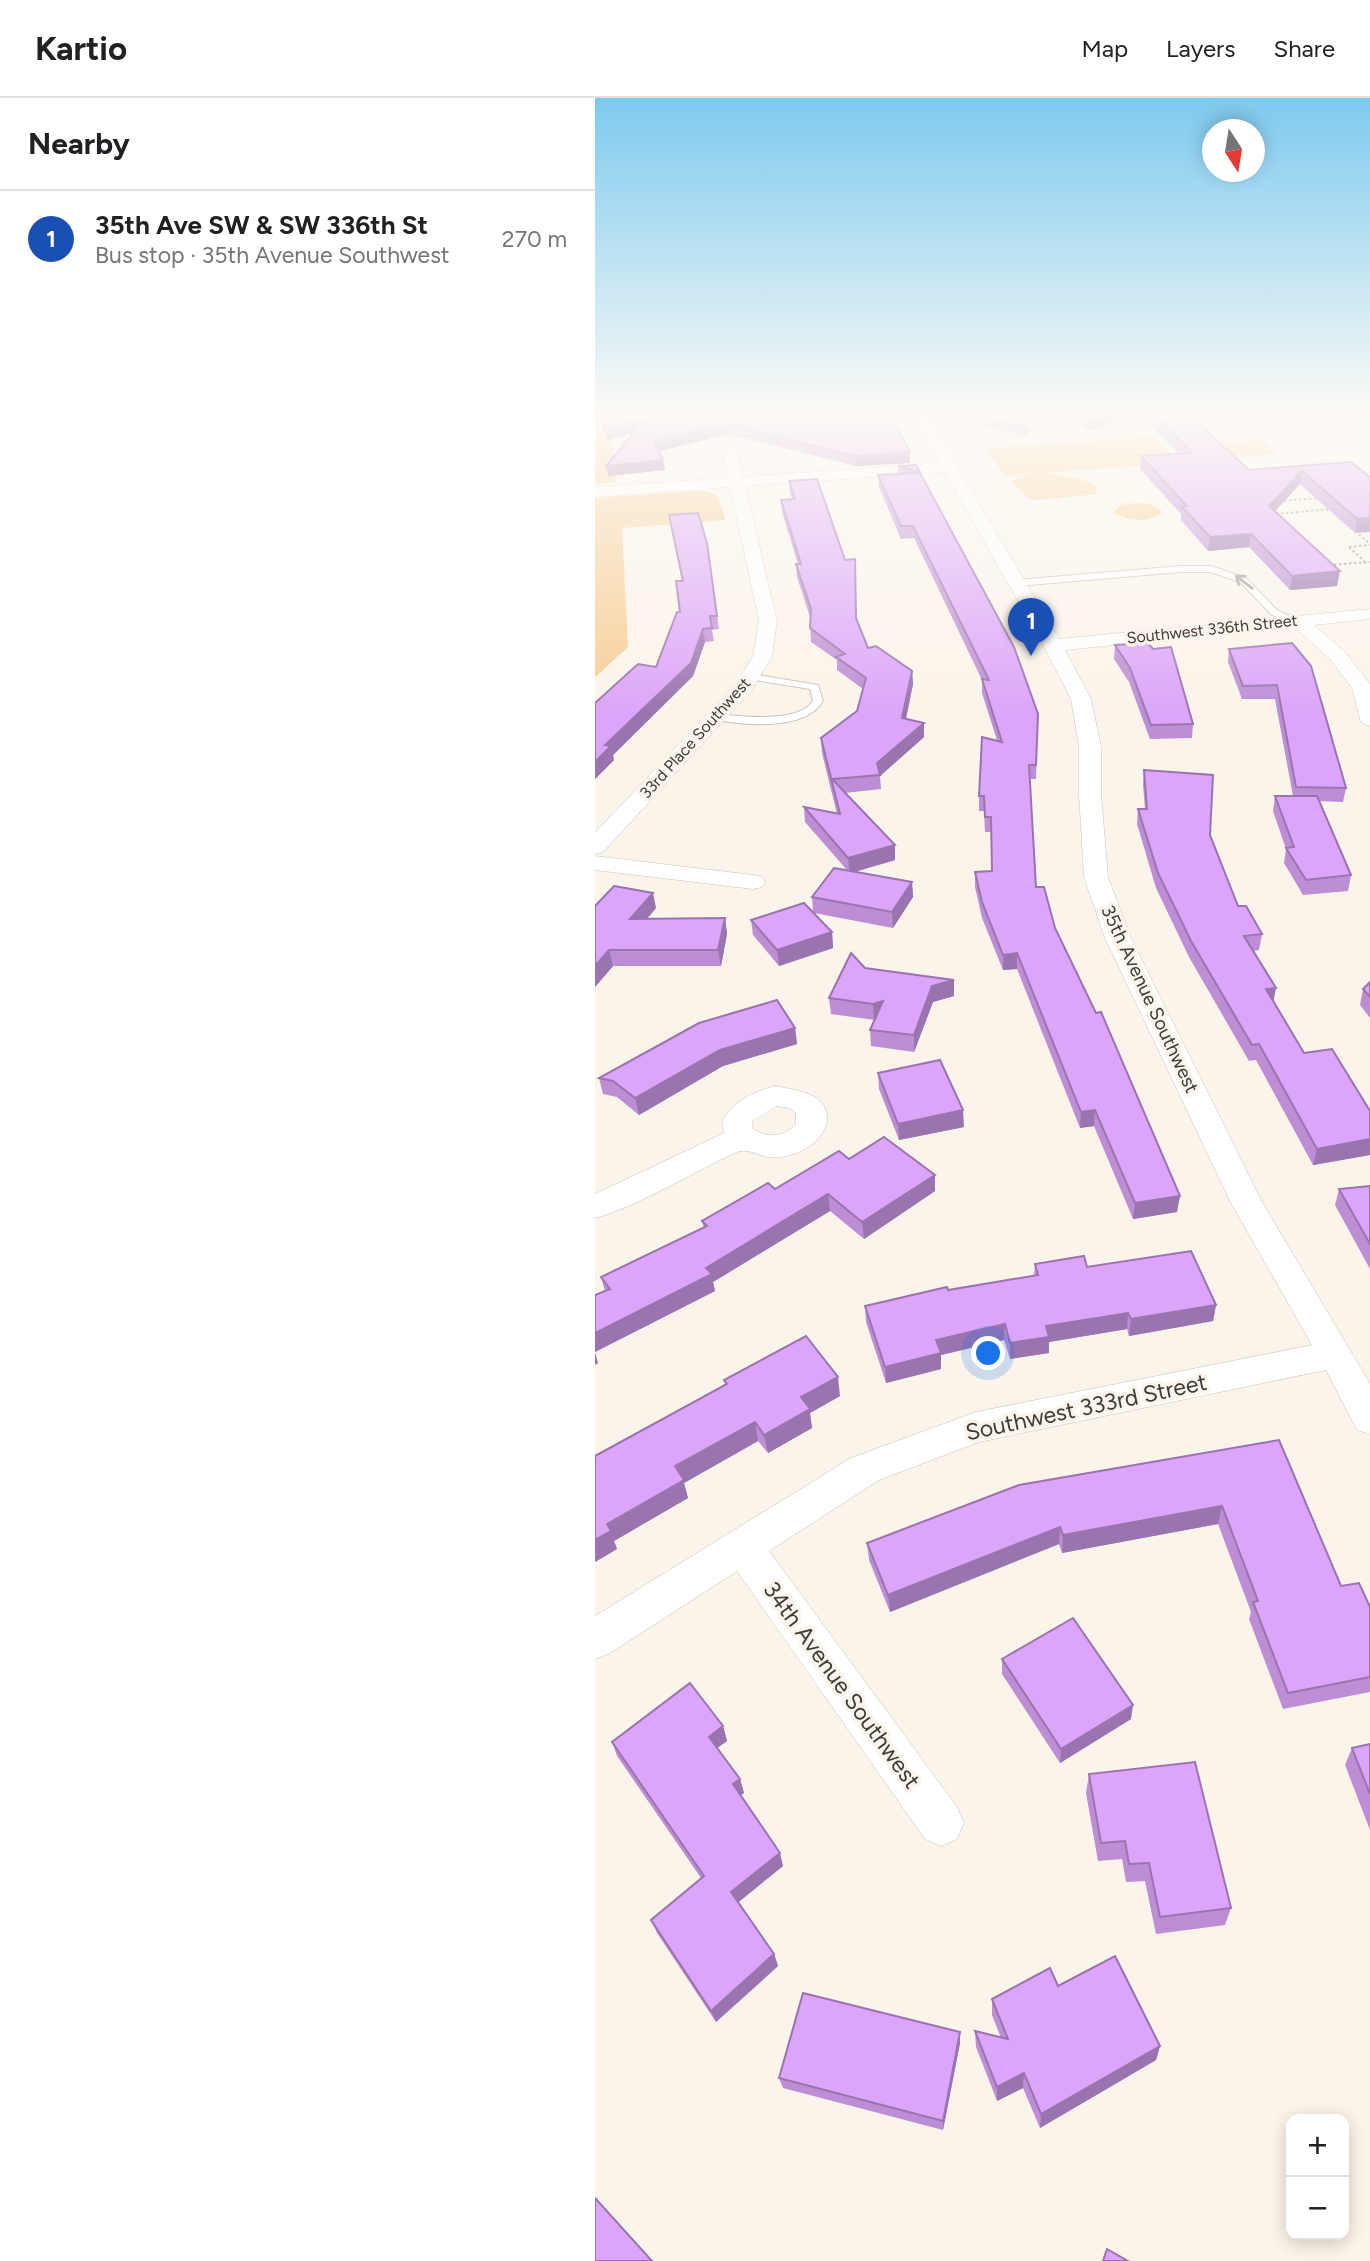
<!DOCTYPE html>
<html lang="en">
<head>
<meta charset="utf-8">
<style>
	body { margin:0; font-family:Figtree,sans-serif; background:#f2f2f2; color:#202124 }
	.controls { position:absolute; right:21px; bottom:21px; display:grid; overflow:hidden; border-radius:14px; box-shadow:0 4px 18px #0003 }
	.controls button { width:63px; height:63px; display:grid; place-items:center; padding:0; border:0; border-bottom:2px solid #e0e0e0; background:#fff; color:#202124; font:35px sans-serif }
	.compass { position:absolute; left:607px; top:21px; width:63px; height:63px; border-radius:50%; background:#fff; box-shadow:0 4px 18px #0003; rotate:168deg }
	.you { position:absolute; left:394px; top:1256px; width:24px; height:24px; margin:-18px; border:5px solid #fff; border-radius:50%; background:#1a73e8; box-shadow:0 0 0 10px #1a73e833 }
	.badge { display:grid; place-items:center; width:46px; height:46px; border-radius:50%; background:#d93025; color:#fff; font-size:23px; font-weight:700 }
	.pin { position:absolute; translate:-50% -58px; filter:drop-shadow(0 2px 4px #0008) }
	.pin::after { content:''; position:absolute; top:37px; width:24px; height:21px; background:inherit; clip-path:polygon(0 0,100% 0,50% 100%) }
	.list { margin:0; padding:0; list-style:none }
	h2 { display:flex; justify-content:space-between; align-items:center; height:91px; margin:0; padding:0 28px; font-size:30px }
	h2 small { font-size:23px; font-weight:400; color:#757577 }
	.list li { display:grid; grid-template-columns:46px 1fr auto; gap:21px; align-items:center; box-sizing:border-box; height:98px; padding:0 28px; border-top:2px solid #e0e0e0 }
	.list b { display:block; font-size:26px; white-space:nowrap }
	.list p { margin:0; font-size:23px; white-space:nowrap; color:#757577 }
	.list em { font-size:23px; font-style:normal; color:#757577 }
	.map { position:relative; flex:none; width:775px; height:2163px; overflow:hidden }
	header { display:flex; align-items:center; gap:42px; box-sizing:border-box; height:98px; padding:0 35px; background:#fff; border-bottom:2px solid #e0e0e0 }
	header strong { font-size:33px }
	nav { display:flex; gap:38px; margin-inline-start:auto; font-size:24px }
	main { display:flex }
	aside { flex:1; background:#fff }
	.map>svg:first-child { display:block }
	.green { fill:#f7cd94 }
	.lines { fill:none; stroke-linecap:round; stroke-linejoin:round }
	.lane-casing { stroke:#cac3bb; stroke-width:2 }
	.street-casing { stroke:#cac3bb; stroke-width:1 }
	.path { stroke:#a09b94; stroke-width:2; stroke-dasharray:2.5 2.5; stroke-linecap:butt }
	.lane { fill:#fff; fill-rule:evenodd }
	.street { fill:#fff; fill-rule:evenodd }
	.wall { fill:#bd8ed6 }
	.shaded-wall { fill:#9a74ae }
	.building { fill:#dca5f9; stroke:#9a74ae; stroke-width:2 }
	.oneway { stroke:#9e9e9c }
	.labels { text-anchor:middle; dominant-baseline:central; stroke-width:7; stroke-linejoin:round; paint-order:stroke }
	.far-street-label { font-size:16px; fill:#3e3c38; stroke:#fbf4ea }
	.street-label { font-size:19px; fill:#3e3c38; stroke:#fbf4ea }
	.near-street-label { font-size:23px; fill:#3e3c38; stroke:#fbf4ea }
</style>
</head>
<body>
<header>
<strong>Kartio</strong>
<nav><a>Map</a><a>Layers</a><a>Share</a></nav>
</header>
<main>
<aside>
<h2>Nearby<small></small></h2>
<ul class="list">
<li><span class="badge" style="background:#1a4fb4">1</span><div><b>35th Ave SW &amp; SW 336th St</b><p>Bus stop · 35th Avenue Southwest</p></div><em>270 m</em></li>
</ul>
</aside>
<div class="map">
<svg width="775" height="2163" viewBox="0 0 775 2163">
	<rect width="100%" height="100%" fill="#fbf4ea"/>
	<!-- green -->
	<g class="green">
		<polygon points="15,330 21,384 0,386 0,331"/>
		<polygon points="559,339 585,365 448,375 487,381 499,387 502,396 443,402 435,401 415,383 437,376 410,378 391,350"/>
		<polygon points="667,342 683,356 641,359 626,345"/>
		<path d="M100 393C126 393 124 400 130 422L27 430 33 549 0 579V400Z"/>
		<path d="M540 405 555 406 567 413C557 426 531 423 519 414L526 407Z"/>
	</g>
	<g class="lines">
		<!-- lane casing -->
		<g class="lane-casing">
			<g id="lane">
				<polygon points="586,468 616,468 651,480 683,513 708,523 703,526 677,517 645,484 615,474 586,474 422,488 418,485 422,482"/>
				<path d="M156 576 223 587 228 603C209 634 148 627 116 621L115 619 120 616C145 618 203 626 218 603L215 591 153 581V577Z"/>
			</g>
		</g>
		<!-- street casing -->
		<g class="street-casing">
			<g id="street">
				<polygon points="316,314 330,314 464,541 775,511 775,521 719,527 749,553 775,586 775,628 768,626 765,622 757,590 735,561 699,529 470,552 496,601 506,649 506,696 513,779 536,840 667,1104 775,1286 775,1336 762,1332 731,1272 384,1344 284,1382 174,1453 362,1709 369,1725 362,1741 346,1748 330,1741 142,1473 15,1555 0,1561 0,1518 256,1360 381,1314 717,1247 636,1105 510,840 489,779 484,696 484,649 476,601 448,547 350,374 150,388 182,523 177,558 156,593 8,754 0,756 0,735 142,585 158,558 164,523 135,389 0,399 0,389 133,380 128,356 135,352 142,356 148,379 345,365"/>
				<polygon points="0,758 158,777 167,779 170,784 167,789 158,791 0,772"/>
				<path d="M180 988C194 991 209 992 221 1000 228 1005 234 1015 232 1023 228 1047 196 1062 173 1059 163 1057 151 1050 142 1054 95 1075 49 1106 0 1120V1096L129 1035 127 1024C139 1002 156 995 180 988ZM181 1008 194 1010 201 1015V1026C188 1040 174 1040 158 1031L157 1023Z"/>
			</g>
		</g>
		<!-- path -->
		<g class="path">
			<polyline points="627,353 637,352"/>
			<polyline points="684,403 724,400"/>
			<polyline points="678,411 712,444"/>
			<polyline points="681,416 736,411"/>
			<polyline points="760,433 775,446"/>
			<polyline points="754,449 775,447"/>
			<polyline points="754,449 770,464"/>
			<polyline points="734,467 775,464"/>
		</g>
		<!-- lane -->
		<use href="#lane" class="lane"/>
		<!-- street -->
		<use href="#street" class="street"/>
	</g>
	<!-- wall -->
	<g class="wall">
		<polygon points="0,314 294,314 315,365 261,368 133,336 64,353 70,372 13,378 38,335 13,342 4,321 0,321"/>
		<polygon points="372,314 416,314 432,331 432,339 378,324"/>
		<polygon points="478,314 540,314 504,330 492,331"/>
		<polygon points="543,314 775,314 775,316 680,316 680,320 600,322 654,372 756,364 775,379 760,435 705,386 680,413 742,488 695,492 654,449 613,453 586,422 586,416 545,371 546,358 584,356"/>
		<polygon points="321,367 443,616 441,681 435,681 441,789 582,1114 538,1121 499,1028 485,1030 422,871 408,872 387,820 380,789 380,774 396,773 396,734 390,734 389,713 384,713 384,698 402,642 387,595 387,582 319,440 306,441 284,389 283,377 303,376 303,368"/>
		<polygon points="194,383 262,522 273,550 317,573 318,586 311,621 329,639 285,678 286,691 250,695 300,762 260,774 317,784 318,799 298,830 219,815 237,834 238,850 184,868 158,837 156,822 218,814 217,799 252,772 210,724 209,709 242,716 227,655 226,640 262,613 268,591 242,572 242,562 216,544 215,519 202,479 201,466 203,466 187,414 186,402 197,401 195,395"/>
		<polygon points="74,417 112,445 124,531 117,532 119,543 110,544 98,578 18,657 19,662 0,681 61,569 85,514 87,483"/>
		<polygon points="697,545 751,690 748,704 724,703 756,777 753,793 708,797 689,765 691,751 678,713 680,698 698,698 680,601 647,601 633,564 634,551"/>
		<polygon points="520,547 598,626 597,640 555,641 534,584 519,561"/>
		<polygon points="549,672 615,737 643,808 667,836 664,852 658,853 679,903 709,955 775,1013 775,1057 718,1067 661,962 654,963 594,859 561,790 542,726 543,711 550,711 548,687"/>
		<polygon points="0,808 61,810 52,821 130,820 132,836 126,868 18,868 0,889"/>
		<polygon points="270,870 359,898 338,904 319,954 276,948 275,932 280,922 236,916 234,900"/>
		<polygon points="775,884 775,920 765,907 768,891"/>
		<polygon points="200,930 202,946 128,968 44,1017 22,999 8,996 4,980"/>
		<polygon points="283,975 369,1029 304,1042 284,991"/>
		<polygon points="254,1061 340,1093 269,1141 235,1113 118,1184 120,1193 0,1254 0,1197 10,1193 6,1179 109,1130 107,1123 180,1091"/>
		<polygon points="775,1088 775,1171 740,1107 744,1091"/>
		<polygon points="440,1166 492,1169 621,1207 618,1223 534,1238 532,1231 454,1244 454,1255 415,1261 409,1242 346,1257 346,1271 291,1285 271,1224 270,1208 439,1178"/>
		<polygon points="129,1282 245,1298 215,1315 217,1330 173,1355 163,1343 89,1385 93,1400 19,1443 22,1451 0,1464 130,1286"/>
		<polygon points="684,1342 746,1488 775,1509 775,1594 688,1611 654,1521 656,1514 623,1426 467,1455 464,1446 295,1514 274,1462 272,1445"/>
		<polygon points="407,1561 536,1621 465,1665 407,1576"/>
		<polygon points="128,1628 132,1643 122,1650 145,1681 149,1695 145,1697 188,1768 143,1804 179,1856 183,1868 121,1924 62,1835 56,1822 106,1780 22,1658 17,1644"/>
		<polygon points="775,1646 775,1732 750,1667 757,1650"/>
		<polygon points="494,1676 636,1810 630,1827 561,1836 550,1783 531,1784 527,1761 503,1763 491,1695"/>
		<polygon points="463,1888 565,1948 561,1962 445,2030 428,1990 402,2003 381,1949 380,1933 406,1940 397,1917 397,1901"/>
		<polygon points="365,1934 365,1945 348,2032 188,1990 184,1980"/>
	</g>
	<!-- shaded-wall -->
	<g class="shaded-wall">
		<polygon points="515,314 540,314 504,330 492,331 492,319"/>
		<polygon points="49,322 51,332 13,342 11,332"/>
		<polygon points="132,326 133,336 61,354 59,343"/>
		<polygon points="315,354 315,365 261,368 260,358"/>
		<polygon points="68,362 70,372 13,378 11,368"/>
		<polygon points="707,373 705,386 672,422 674,408"/>
		<polygon points="775,420 775,434 760,435 762,421"/>
		<polygon points="656,436 654,449 613,453 615,439"/>
		<polygon points="745,473 742,488 695,492 697,478"/>
		<polygon points="108,531 110,544 98,578 18,657 19,662 0,681 0,664 10,647"/>
		<polygon points="317,573 318,586 308,634 307,620"/>
		<polygon points="329,625 329,639 285,678 282,665"/>
		<polygon points="300,747 300,762 255,775 253,760"/>
		<polygon points="317,784 318,799 298,830 297,814"/>
		<polygon points="58,795 61,810 38,836 35,821"/>
		<polygon points="130,820 132,836 126,868 123,852"/>
		<polygon points="237,834 238,850 184,868 182,852"/>
		<polygon points="14,852 18,868 0,889 0,868"/>
		<polygon points="422,855 422,871 408,872 408,857"/>
		<polygon points="359,882 359,898 338,904 319,954 319,937 337,888"/>
		<polygon points="681,890 678,906 671,891"/>
		<polygon points="288,903 279,922 278,906"/>
		<polygon points="200,930 202,946 128,968 44,1017 40,1000 125,952"/>
		<polygon points="368,1012 369,1029 304,1042 303,1026"/>
		<polygon points="500,1012 499,1028 485,1030 486,1014"/>
		<polygon points="775,1041 775,1057 718,1067 722,1051"/>
		<polygon points="340,1077 340,1093 269,1141 267,1124"/>
		<polygon points="233,1096 235,1113 118,1184 120,1193 0,1254 0,1235"/>
		<polygon points="585,1098 582,1114 538,1121 540,1105"/>
		<polygon points="621,1207 618,1223 534,1238 536,1221"/>
		<polygon points="533,1215 532,1231 454,1244 454,1255 415,1261 415,1245 451,1228"/>
		<polygon points="410,1226 409,1242 346,1257 346,1271 291,1285 290,1269 341,1242"/>
		<polygon points="0,1254 3,1265 0,1267"/>
		<polygon points="243,1279 245,1298 215,1315 217,1330 173,1355 169,1337 206,1299"/>
		<polygon points="160,1324 163,1343 89,1385 93,1400 19,1443 22,1451 0,1464 0,1442 12,1426 80,1368"/>
		<polygon points="627,1408 623,1426 467,1455 468,1437"/>
		<polygon points="465,1429 464,1446 295,1514 293,1497"/>
		<polygon points="538,1607 536,1621 465,1665 466,1651"/>
		<polygon points="128,1628 132,1643 118,1653 114,1639"/>
		<polygon points="145,1681 149,1695 142,1700 138,1686"/>
		<polygon points="185,1755 188,1768 140,1807 136,1794"/>
		<polygon points="179,1856 183,1868 121,1924 116,1913"/>
		<polygon points="365,1934 365,1945 348,2032 348,2023"/>
		<polygon points="565,1948 561,1962 445,2030 446,2016"/>
		<polygon points="429,1975 428,1990 402,2003 402,1989"/>
	</g>
	<!-- building -->
	<g class="building">
		<polygon points="4,314 294,314 315,354 260,358 132,326 59,343 68,362 11,368 49,322 11,332"/>
		<polygon points="377,314 416,314 432,331 378,316"/>
		<polygon points="488,314 515,314 505,318 492,319"/>
		<polygon points="556,314 591,314 654,372 756,364 775,379 775,420 762,421 707,373 674,408 745,473 697,478 656,436 615,439 587,409 592,408 546,358 597,355"/>
		<polygon points="321,367 325,374 303,368"/>
		<polygon points="325,375 419,549 443,616 441,667 434,667 441,789 449,789 460,830 501,915 506,914 585,1098 540,1105 500,1012 486,1014 422,855 408,857 387,804 380,774 397,773 396,719 390,719 389,698 384,698 387,639 407,644 387,581 394,582 318,428 306,428 283,377"/>
		<polygon points="222,381 250,462 260,461 261,520 273,550 281,548 317,573 307,620 329,625 282,665 285,677 237,681 300,747 253,760 209,709 245,716 226,640 262,613 271,580 241,559 250,556 215,530 216,511 201,466 206,466 186,402 200,401 194,383"/>
		<polygon points="103,415 112,445 122,518 115,518 117,530 108,531 96,565 10,647 16,648 0,664 0,605 43,566 61,569 82,514 85,514 81,483 88,483 74,417"/>
		<polygon points="553,545 558,551 576,549 598,626 556,627 535,570 520,547"/>
		<polygon points="697,545 716,568 751,690 701,689 682,587 648,588 634,551"/>
		<polygon points="549,672 618,677 615,737 643,808 651,808 667,836 649,838 681,890 671,891 709,955 737,951 775,1013 775,1041 722,1051 664,946 657,947 596,843 563,775 543,711 552,711"/>
		<polygon points="680,698 722,698 756,777 711,782 691,750 699,749"/>
		<polygon points="239,770 317,784 297,814 217,799"/>
		<polygon points="19,788 58,795 35,821 130,820 123,852 14,852 0,868 0,808"/>
		<polygon points="209,805 237,834 182,852 156,822"/>
		<polygon points="256,855 270,870 359,882 337,888 319,937 275,932 288,903 278,906 234,900"/>
		<polygon points="775,884 775,899 768,891"/>
		<polygon points="182,902 200,930 125,952 40,1000 18,983 4,980 104,925"/>
		<polygon points="345,962 368,1012 303,1026 283,975"/>
		<polygon points="289,1039 340,1077 267,1124 233,1096 111,1170 117,1176 0,1235 0,1197 15,1191 6,1179 112,1128 107,1123 173,1085 180,1091 244,1053 254,1061"/>
		<polygon points="775,1088 775,1146 744,1091"/>
		<polygon points="596,1153 621,1207 536,1221 533,1215 451,1228 454,1239 415,1245 410,1226 341,1242 346,1255 290,1269 270,1208 352,1189 353,1192 443,1177 440,1166 489,1158 492,1169"/>
		<polygon points="211,1238 243,1279 206,1299 215,1311 169,1337 160,1324 80,1368 89,1382 12,1426 16,1433 0,1442 0,1358 132,1286 129,1282"/>
		<polygon points="684,1342 746,1488 764,1485 775,1509 775,1579 693,1595 658,1504 663,1503 627,1408 468,1437 465,1429 293,1497 272,1445 424,1387"/>
		<polygon points="478,1520 538,1607 466,1651 407,1561"/>
		<polygon points="95,1585 128,1628 114,1639 145,1681 138,1686 185,1755 136,1794 179,1856 116,1913 56,1822 109,1778 17,1644"/>
		<polygon points="775,1646 775,1696 757,1650"/>
		<polygon points="600,1664 636,1810 565,1819 554,1765 534,1766 530,1743 506,1745 494,1676"/>
		<polygon points="520,1858 565,1948 446,2016 429,1975 402,1989 380,1933 413,1941 397,1901 455,1870 463,1888"/>
		<polygon points="208,1895 365,1934 348,2023 184,1980"/>
		<polygon points="0,2100 57,2163 0,2163"/>
		<polygon points="512,2151 533,2163 508,2163"/>
	</g>
	<!-- one-way arrows -->
	<defs><path id="oneway-shaft" d="M-6 0H5M1.5-3L5.5 0L1.5 3" fill="none" stroke-width="1.6" stroke-linecap="round" stroke-linejoin="round" transform="scale(1.75)"/></defs>
	<use class="oneway" href="#oneway-shaft" transform="translate(649 484) rotate(-143)"/>
	<!-- sky -->
	<linearGradient id="sky" x2="0" y2="1"><stop stop-color="#7dcaef"/><stop offset="0.51" stop-color="#fdfaf6"/><stop offset="1" stop-color="#fdfaf6" stop-opacity="0"/></linearGradient>
	<rect width="775" height="616" fill="url(#sky)"/>
	<g class="labels">
		<!-- far-street labels -->
		<g class="far-street-label">
			<text transform="translate(617 531) rotate(-6)">Southwest 336th Street</text>
			<text transform="translate(100 640) rotate(-48)">33rd Place Southwest</text>
		</g>
		<!-- street labels -->
		<g class="street-label">
			<text transform="translate(555 901) rotate(65)">35th Avenue Southwest</text>
		</g>
		<!-- near-street labels -->
		<g class="near-street-label">
			<text transform="translate(491 1309) rotate(-12)">Southwest 333rd Street</text>
			<text transform="translate(247 1587) rotate(54)">34th Avenue Southwest</text>
		</g>
	</g>
</svg>
<div class="controls">
<button>+</button>
<button>−</button>
</div>
<svg class="compass" viewBox="-18 -18 36 36"><path d="M0-13l5 13h-10z" fill="#e53935"/><path d="M0 13l5-13h-10z" fill="#757577"/></svg>
<div class="you"></div>
<div class="pin badge" style="left:436px;top:558px;background:#1a4fb4">1</div>
</div>
</main>
</body>
</html>
